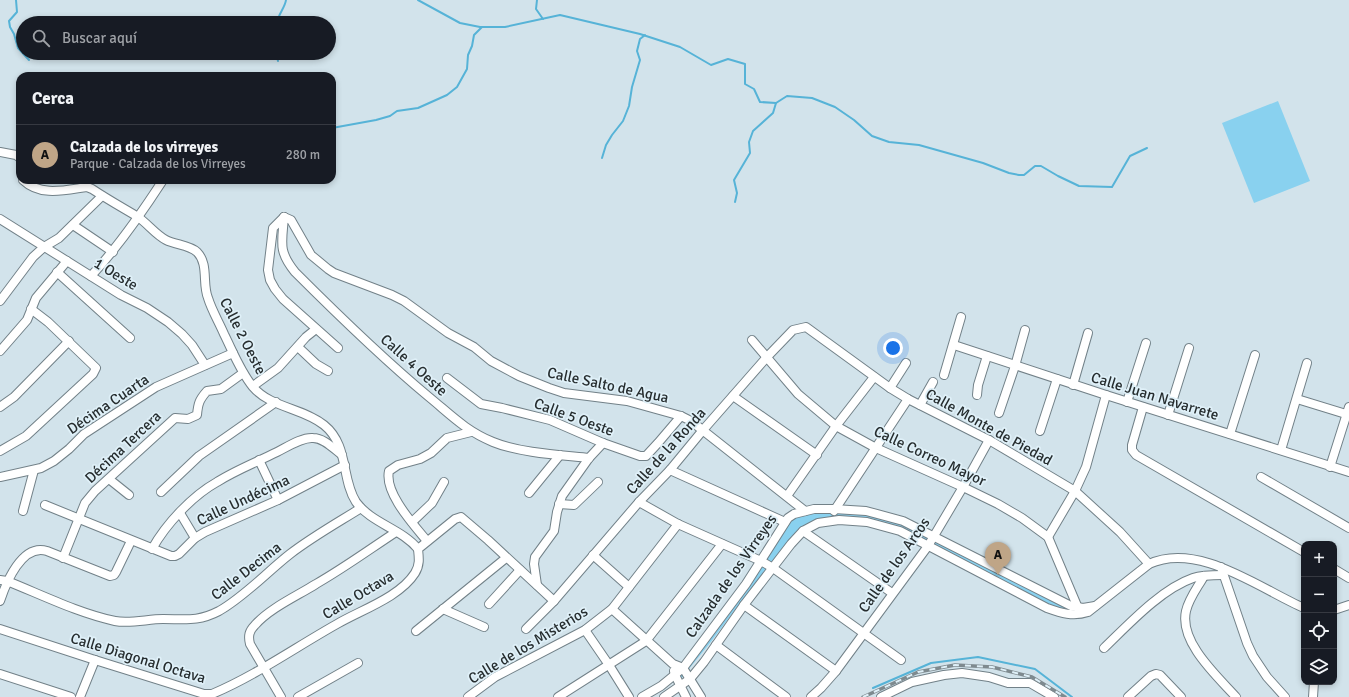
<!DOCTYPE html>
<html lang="es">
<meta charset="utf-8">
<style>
body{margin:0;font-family:Signika,sans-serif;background:#242831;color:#f1f3f6}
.controls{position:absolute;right:12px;bottom:12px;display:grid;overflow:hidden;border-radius:8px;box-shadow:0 2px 6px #0003}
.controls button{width:36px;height:36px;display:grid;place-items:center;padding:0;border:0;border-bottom:1px solid #363941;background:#171b24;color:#f1f3f6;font:20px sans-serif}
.you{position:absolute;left:893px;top:348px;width:14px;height:14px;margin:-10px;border:3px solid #fff;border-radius:50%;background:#1a73e8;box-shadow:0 0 0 6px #1a73e833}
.badge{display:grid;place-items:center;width:26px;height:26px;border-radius:50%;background:#bfa587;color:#111;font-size:13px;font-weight:700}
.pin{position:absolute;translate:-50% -33px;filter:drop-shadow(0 1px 2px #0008)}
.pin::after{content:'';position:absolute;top:21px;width:14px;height:12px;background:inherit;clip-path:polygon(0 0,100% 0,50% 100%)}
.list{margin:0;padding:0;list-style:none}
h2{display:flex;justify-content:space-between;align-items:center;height:52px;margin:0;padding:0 16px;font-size:17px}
h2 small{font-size:13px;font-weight:400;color:#9ea1a6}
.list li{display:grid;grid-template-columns:26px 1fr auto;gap:12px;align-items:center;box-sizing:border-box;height:60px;padding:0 16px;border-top:1px solid #363941}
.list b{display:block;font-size:15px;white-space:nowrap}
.list p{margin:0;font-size:13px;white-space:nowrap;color:#9ea1a6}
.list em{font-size:13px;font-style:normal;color:#9ea1a6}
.icon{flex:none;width:22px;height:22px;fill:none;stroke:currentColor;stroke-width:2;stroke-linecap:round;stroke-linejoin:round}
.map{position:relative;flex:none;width:1349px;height:697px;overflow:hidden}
.search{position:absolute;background:#171b24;box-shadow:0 2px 6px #0003;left:16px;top:16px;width:320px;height:44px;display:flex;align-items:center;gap:10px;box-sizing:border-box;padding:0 14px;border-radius:22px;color:#9ea1a6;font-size:15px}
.panel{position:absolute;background:#171b24;box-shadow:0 2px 6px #0003;left:16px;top:72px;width:320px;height:112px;border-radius:12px}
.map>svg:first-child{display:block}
.green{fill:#89d1ef}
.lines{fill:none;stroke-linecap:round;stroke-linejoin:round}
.stream{stroke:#56b3d7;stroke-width:2}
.minor-casing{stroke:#728188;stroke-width:10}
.minor{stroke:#fff;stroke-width:8}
.rail-casing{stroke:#7e8a8f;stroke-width:3.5}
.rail{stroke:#dff0f8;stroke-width:2;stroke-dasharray:6;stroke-linecap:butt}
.labels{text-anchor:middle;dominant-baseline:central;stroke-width:3.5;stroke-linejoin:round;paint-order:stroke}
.street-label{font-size:15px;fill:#262d2f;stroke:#dff0f8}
</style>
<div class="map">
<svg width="1349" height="697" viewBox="0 0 1349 697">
<rect width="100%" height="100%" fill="#d2e3eb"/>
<g class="green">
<path d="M1278,101L1310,181L1254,203L1222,123Z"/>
<path d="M855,508L929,534L925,544L899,530L836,519L798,530L740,603L710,643L680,680L676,673L758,563L786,515Z"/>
<path d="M932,536L1073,605V613H1062L927,545Z"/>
</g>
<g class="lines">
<g class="stream">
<path d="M16,0L17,12L9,21L10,27L14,34L18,48L29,60"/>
<path d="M418,0L460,23L480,27H505L560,15L640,34L680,47L711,65L728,59L745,64V84L754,89L760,102L776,103L787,96L812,98L835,107L854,120L872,136L889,142L919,145L983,163L1009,173L1019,175H1024L1035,166H1041L1058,176L1079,186L1112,187L1130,156L1147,148"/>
<path d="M537,0L536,9L543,19"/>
<path d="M277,23C278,14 285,8 286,0"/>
<path d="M276,53L278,61"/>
<path d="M332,128L376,120L390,116L397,111L418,108L447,95L457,87L467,69L468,55L472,46L474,35L482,27"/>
<path d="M602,158L606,145L612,135L623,121L629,106L632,87L640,60L637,51L640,39L645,35"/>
<path d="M735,202L737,193L734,180L750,153L749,142L753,131L773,113L776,103"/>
<path d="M873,688L931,663L978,657L1035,669L1072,697"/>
</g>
<g class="minor-casing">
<g id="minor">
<path d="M0,152L16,155L20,158"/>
<path d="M23,180C41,197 65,190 87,187L92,189C107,199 123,208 138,217C148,224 156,235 166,240C176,245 189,245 197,252C209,264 202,284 208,298C212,311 219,322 224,334C233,352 240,371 253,387C271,408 303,408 324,425C349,445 341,479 356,502C371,523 402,529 418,549"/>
<path d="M284,217L291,220L311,255L328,269L334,273L392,295L404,301L448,333L474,347L491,361L519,376L549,388L564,393L627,401L681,416L691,421L805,511"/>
<path d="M284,217C282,243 278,251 295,272C338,315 382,358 429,397C451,415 466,431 493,442C520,453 560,455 589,458"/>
<path d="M284,217L273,228L268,270L270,280L275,289L283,299L338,348"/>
<path d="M0,219L121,295L147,308L168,322L182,334L192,345L205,365"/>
<path d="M73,225L113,252"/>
<path d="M57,272L130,338"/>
<path d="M91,276C119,246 141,214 163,180"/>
<path d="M0,301L33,257L44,247L59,238L102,196"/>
<path d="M752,340L798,394L836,426L876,448L963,487L998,504L1022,518L1048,537L1078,608"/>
<path d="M954,345L1106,395L1349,472"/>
<path d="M298,347L316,364L328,371"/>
<path d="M0,351L27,320L36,298L67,261"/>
<path d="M944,375L961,317"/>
<path d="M447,378L481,404L502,408L550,420L603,443L640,456H646L658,443L681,416"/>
<path d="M1073,385L1088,333"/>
<path d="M253,386L278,368L306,337L316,329"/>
<path d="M890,388L906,363"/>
<path d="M977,395L978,385L987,356"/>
<path d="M733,396L817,455"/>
<path d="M1297,399L1349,415"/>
<path d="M1127,402L1146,343"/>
<path d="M920,405L933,382"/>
<path d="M0,407L14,397L69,341"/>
<path d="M1143,407L1132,445V450L1136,455L1304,552"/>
<path d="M999,413L1015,366L1025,330"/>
<path d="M1168,415L1189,348"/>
<path d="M1040,431L1057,379"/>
<path d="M1230,434L1255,355"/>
<path d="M1281,450L1307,363"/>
<path d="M0,451L26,436L93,374L96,368L48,322L31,309"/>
<path d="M259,460L278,500"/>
<path d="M1330,467L1349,407"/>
<path d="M670,470L785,522"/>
<path d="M0,477L41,468L54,461L69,449L84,434L156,387L233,353"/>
<path d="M1261,477L1349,528"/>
<path d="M109,479L129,495"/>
<path d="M161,492L199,456L276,402"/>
<path d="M529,493L560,455"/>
<path d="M787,496L836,426L874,377"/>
<path d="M639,502L678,524L761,561L773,568L901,660"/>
<path d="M559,504L574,505L598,482"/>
<path d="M45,505L171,556H175L179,554L195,538L205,532L278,500L345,465"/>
<path d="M23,511L34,470"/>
<path d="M834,511L908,399"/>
<path d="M180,513L195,538"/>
<path d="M412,522L432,503L444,482"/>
<path d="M803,531L892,593"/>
<path d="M1048,537L1075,491L1086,467L1106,395"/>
<path d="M427,541C414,525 384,493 389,471L398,465L420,459L431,453L447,438L471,432"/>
<path d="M152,549C166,524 192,496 217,482C236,470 257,462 277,452C287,447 302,437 313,438C324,438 334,449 342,455"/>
<path d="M593,555L629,587"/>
<path d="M63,558L85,503L95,491L175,418L188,419L197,415C198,404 199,400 207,391L221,389L243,373"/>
<path d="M1221,567L1247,643L1253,656L1267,677L1285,697"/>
<path d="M1334,569L1349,578"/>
<path d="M1204,576C1198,587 1189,598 1186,611C1179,642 1217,676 1236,697"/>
<path d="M0,580L7,581C42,595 78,613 115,621C130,624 148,619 163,619C185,619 198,622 219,611C244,597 267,572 290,554C312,537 337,523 361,508"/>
<path d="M537,585L534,564L535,557L554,531L557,512L562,496L589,458L603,443"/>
<path d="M0,601C6,583 22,543 47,551L110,576L114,575L116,572L131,541"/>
<path d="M489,604L520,570"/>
<path d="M744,605L836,671"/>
<path d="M443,609L484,627"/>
<path d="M612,609L673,664L683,668L701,697"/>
<path d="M1334,610L1349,605"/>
<path d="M0,629L95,660L204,694H212C255,676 296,647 337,624C361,610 400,597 415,573C420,565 419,558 418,549L455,519L461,517L488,540L554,601"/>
<path d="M526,629L554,601L639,502L670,470L703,430L767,357L793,330L806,327L890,388L908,399L989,440L1075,491L1120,532L1149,564"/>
<path d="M585,630L609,665L629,697"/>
<path d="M416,631L506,558"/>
<path d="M716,645L786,697"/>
<path d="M1104,648C1128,625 1161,589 1193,578C1202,575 1213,575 1223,575"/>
<path d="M674,671L675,675L686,697"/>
<path d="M0,674L71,697"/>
<path d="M80,697L95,660"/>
<path d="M281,697L250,644C248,636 249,631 255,625C270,608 297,596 316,584C344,568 370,549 396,532"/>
<path d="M298,697L358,663"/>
<path d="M468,697L495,677L585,630L612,609L678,524"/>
<path d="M558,697L646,641L722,544"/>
<path d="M642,697L661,686L683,668L746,584L788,518L794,514L814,509H834L866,511L903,521L1071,606L1083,608L1095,606"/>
<path d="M664,697L690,679L704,662L744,605L791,544L803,531L818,523L839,520L867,522L900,531L1047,608C1061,613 1073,617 1088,612L1149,564C1198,541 1260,589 1304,608"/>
<path d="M811,697L821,688L836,671L928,546L963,487L989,440"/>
<path d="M881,697L912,682L944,675L962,673L989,677L1008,683H1030L1054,697"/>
<path d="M1128,697L1151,676L1156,674L1160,675L1181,697"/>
<path d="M1313,697L1314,682"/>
</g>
</g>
<use href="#minor" class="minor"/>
<g class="rail-casing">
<path id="rail" d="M863,697L918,672L955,665L992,667L1032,677L1065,697"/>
</g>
<use href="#rail" class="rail"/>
</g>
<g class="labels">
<g class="street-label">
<text transform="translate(116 274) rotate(31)">1 Oeste</text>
<text transform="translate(243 336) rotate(63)">Calle 2 Oeste</text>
<text transform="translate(414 365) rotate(42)">Calle 4 Oeste</text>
<text transform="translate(608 385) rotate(12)">Calle Salto de Agua</text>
<text transform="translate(1155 396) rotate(17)">Calle Juan Navarrete</text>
<text transform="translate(108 404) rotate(-34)">Décima Cuarta</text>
<text transform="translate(574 417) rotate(20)">Calle 5 Oeste</text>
<text transform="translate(989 427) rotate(29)">Calle Monte de Piedad</text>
<text transform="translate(123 447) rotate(-43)">Décima Tercera</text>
<text transform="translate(666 451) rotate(-48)">Calle de la Ronda</text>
<text transform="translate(930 456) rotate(25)">Calle Correo Mayor</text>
<text transform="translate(243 500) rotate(-25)">Calle Undécima</text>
<text transform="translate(894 565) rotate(-55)">Calle de los Arcos</text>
<text transform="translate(246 571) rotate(-38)">Calle Decima</text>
<text transform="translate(731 576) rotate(-55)">Calzada de los Virreyes</text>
<text transform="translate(358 595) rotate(-31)">Calle Octava</text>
<text transform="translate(528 645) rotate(-31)">Calle de los Misterios</text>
<text transform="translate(138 658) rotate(17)">Calle Diagonal Octava</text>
</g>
</g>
</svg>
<div class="controls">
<button>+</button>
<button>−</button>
<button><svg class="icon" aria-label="locate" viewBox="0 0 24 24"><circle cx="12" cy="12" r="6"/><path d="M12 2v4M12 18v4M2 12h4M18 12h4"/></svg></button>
<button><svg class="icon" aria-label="layers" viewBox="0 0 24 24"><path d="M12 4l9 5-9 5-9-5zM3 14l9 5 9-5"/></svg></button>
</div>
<div class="you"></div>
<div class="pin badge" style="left:998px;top:575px">A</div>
<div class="search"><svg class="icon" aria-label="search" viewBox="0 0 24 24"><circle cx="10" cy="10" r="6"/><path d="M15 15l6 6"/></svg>Buscar aquí</div>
<section class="panel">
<h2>Cerca<small></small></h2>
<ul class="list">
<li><span class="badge">A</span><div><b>Calzada de los virreyes</b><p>Parque · Calzada de los Virreyes</p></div><em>280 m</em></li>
</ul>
</section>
</div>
